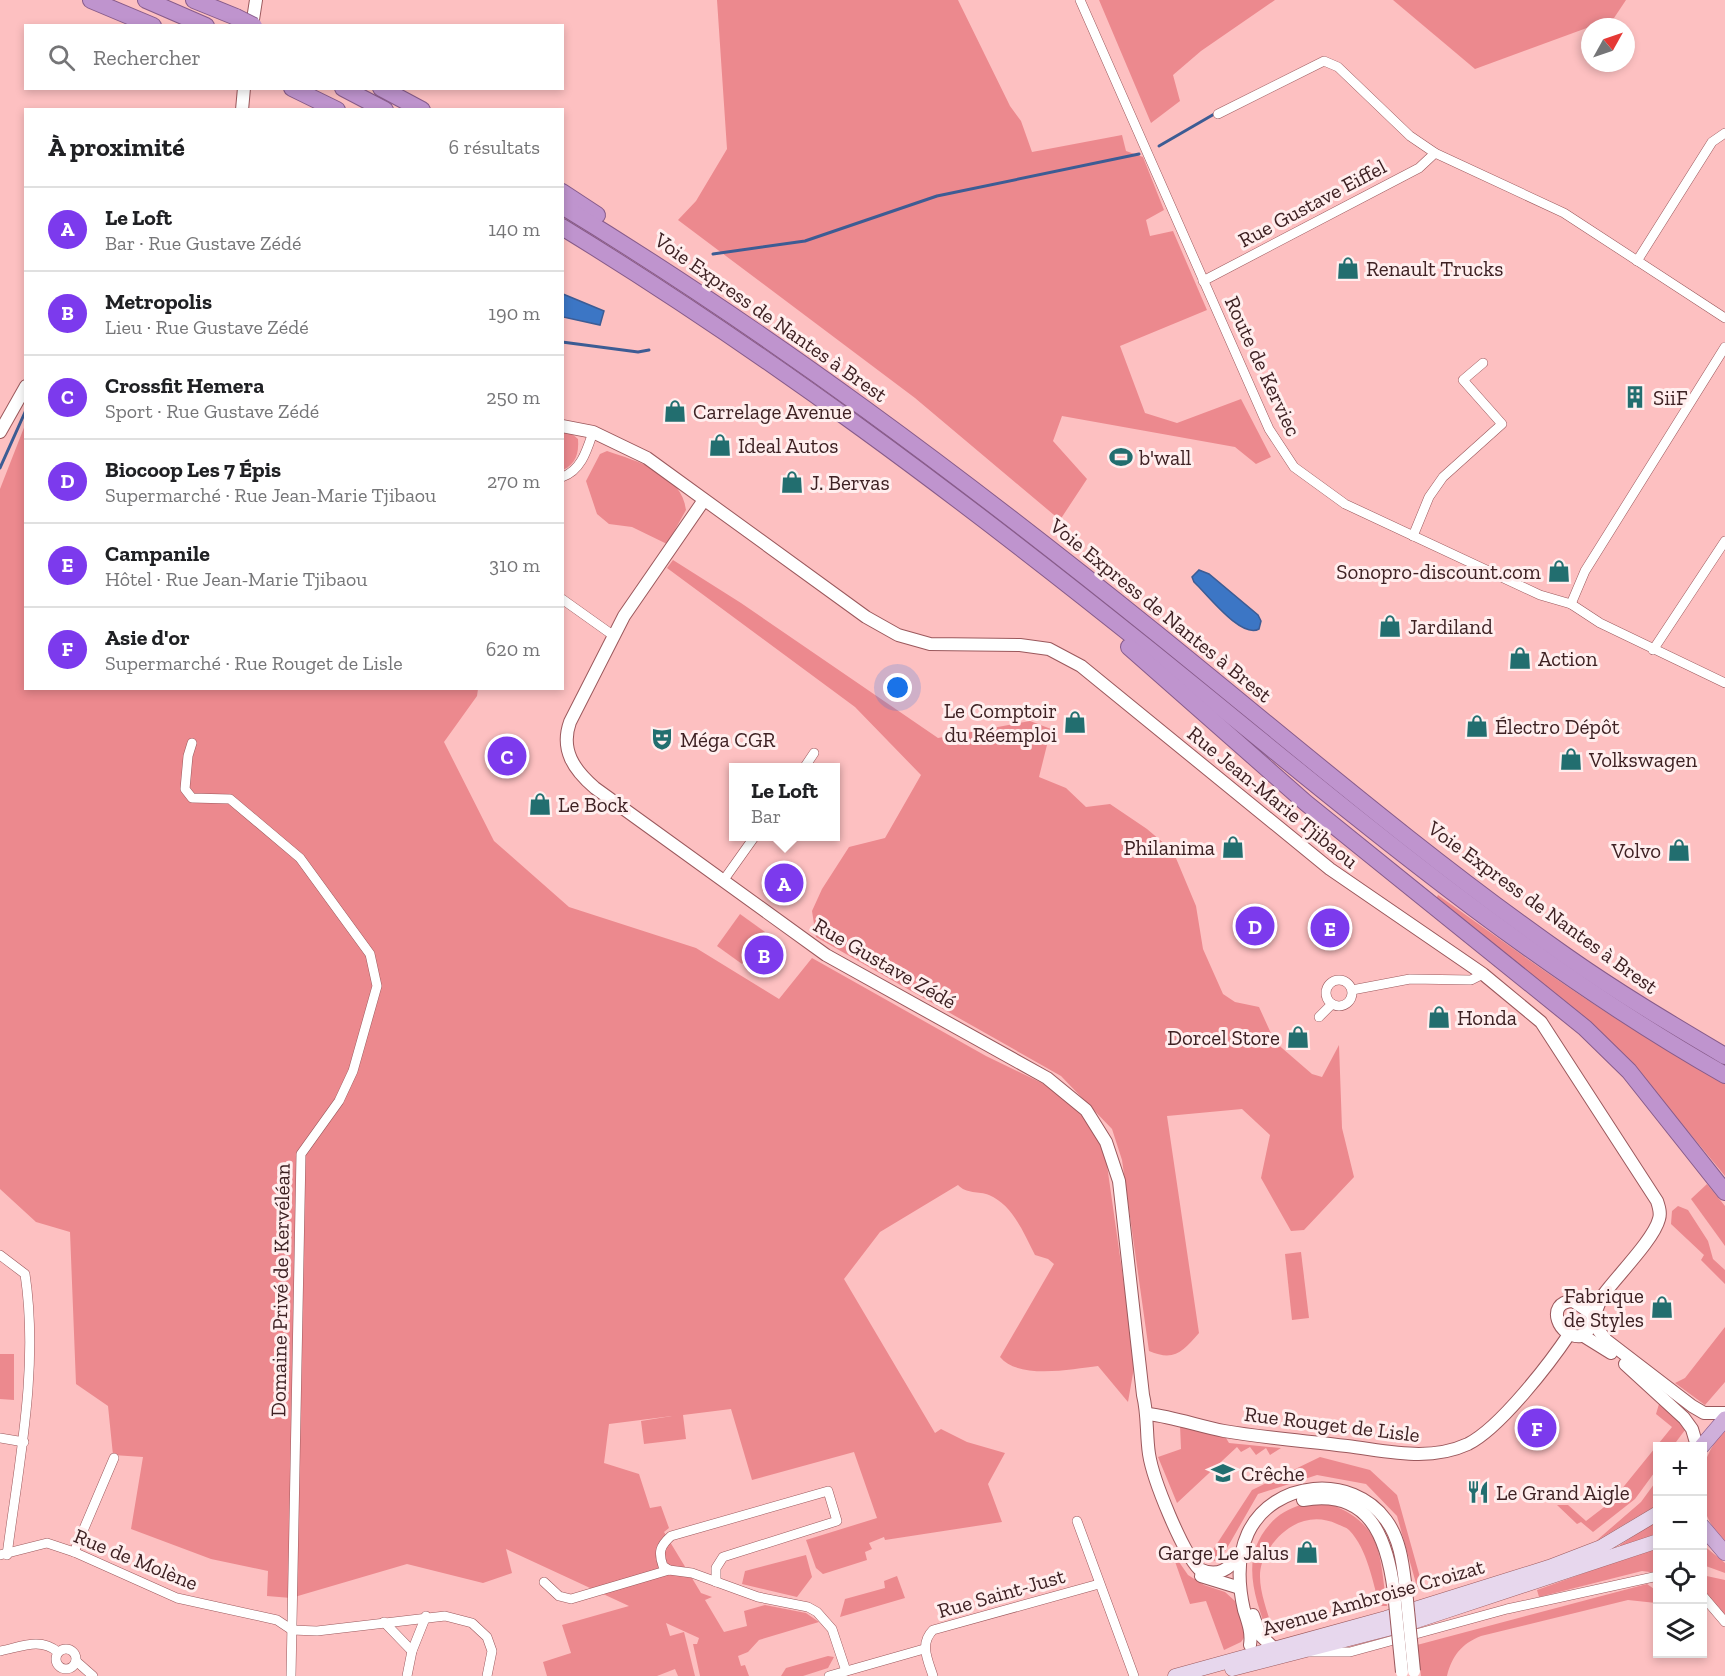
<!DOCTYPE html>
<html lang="fr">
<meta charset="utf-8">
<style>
body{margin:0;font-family:"Zilla Slab",serif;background:#f2f2f2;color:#202124}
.controls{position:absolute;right:18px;bottom:18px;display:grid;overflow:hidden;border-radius:0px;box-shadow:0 3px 9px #0003}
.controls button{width:54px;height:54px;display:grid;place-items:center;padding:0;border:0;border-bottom:2px solid #e0e0e0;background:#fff;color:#202124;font:30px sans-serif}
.compass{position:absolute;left:1581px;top:18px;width:54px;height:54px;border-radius:50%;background:#fff;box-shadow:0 3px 9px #0003;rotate:50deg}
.you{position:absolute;left:898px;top:688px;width:21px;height:21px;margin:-15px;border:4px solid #fff;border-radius:50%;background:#1a73e8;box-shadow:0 0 0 9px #1a73e833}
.badge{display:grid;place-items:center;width:39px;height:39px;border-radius:50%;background:#7c3aed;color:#fff;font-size:20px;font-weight:700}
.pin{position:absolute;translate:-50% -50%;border:3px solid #fff;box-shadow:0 2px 6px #0006}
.popup{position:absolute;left:729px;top:763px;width:111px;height:78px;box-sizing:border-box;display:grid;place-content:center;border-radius:0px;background:#fff;filter:drop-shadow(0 2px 4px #0005);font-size:20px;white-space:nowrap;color:#757577}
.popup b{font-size:22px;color:#202124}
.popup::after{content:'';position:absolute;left:50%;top:100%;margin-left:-12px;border:12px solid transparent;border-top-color:#fff}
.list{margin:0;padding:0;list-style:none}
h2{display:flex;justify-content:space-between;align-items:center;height:78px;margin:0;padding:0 24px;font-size:26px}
h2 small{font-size:20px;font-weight:400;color:#757577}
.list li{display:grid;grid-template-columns:39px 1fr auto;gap:18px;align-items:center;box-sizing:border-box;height:84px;padding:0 24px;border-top:2px solid #e0e0e0}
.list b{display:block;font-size:22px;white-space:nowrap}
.list p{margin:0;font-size:20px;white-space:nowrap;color:#757577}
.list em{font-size:20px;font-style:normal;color:#757577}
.icon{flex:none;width:33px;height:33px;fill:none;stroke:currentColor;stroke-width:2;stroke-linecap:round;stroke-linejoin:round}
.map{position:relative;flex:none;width:1725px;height:1676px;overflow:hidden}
.search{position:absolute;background:#fff;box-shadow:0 3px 9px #0003;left:24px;top:24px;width:540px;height:66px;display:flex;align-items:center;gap:15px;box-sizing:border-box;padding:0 21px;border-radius:0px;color:#757577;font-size:22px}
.panel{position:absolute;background:#fff;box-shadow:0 3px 9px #0003;left:24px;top:108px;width:540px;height:582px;border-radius:0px}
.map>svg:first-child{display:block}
.green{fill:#ec898e}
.water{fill:#3c76c5;stroke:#3d5c94;stroke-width:1.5}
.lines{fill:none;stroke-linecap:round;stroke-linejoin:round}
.stream{stroke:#3d5c94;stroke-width:3}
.minor-casing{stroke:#9b585c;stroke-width:10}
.tertiary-casing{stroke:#9b585c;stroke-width:14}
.secondary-casing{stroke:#9b585c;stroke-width:15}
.primary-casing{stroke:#875b8a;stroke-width:16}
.trunk-casing{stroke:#875b8a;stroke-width:18}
.minor{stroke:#fff;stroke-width:9}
.tertiary{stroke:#fff;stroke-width:12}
.secondary{stroke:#e7d7ed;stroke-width:14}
.primary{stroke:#cfafda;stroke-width:15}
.trunk{stroke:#bf94ce;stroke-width:16}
.tertiary-bridge-casing{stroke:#9b585c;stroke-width:14;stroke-linecap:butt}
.trunk-bridge-casing{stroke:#875b8a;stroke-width:18;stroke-linecap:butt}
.tertiary-bridge{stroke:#fff;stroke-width:12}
.trunk-bridge{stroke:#bf94ce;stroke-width:16}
.labels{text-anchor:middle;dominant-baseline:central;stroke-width:6;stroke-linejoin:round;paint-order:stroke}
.street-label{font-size:21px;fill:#3e2123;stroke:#fee}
.poi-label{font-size:21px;fill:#3e2123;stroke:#fee;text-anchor:start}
</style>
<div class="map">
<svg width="1725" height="1676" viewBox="0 0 1725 1676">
<rect width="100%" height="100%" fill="#fdc0c1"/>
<g class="green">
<path d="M717,0H958L1010,106L1021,121L1032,152L1122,135L1126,151L1143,157L1164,210L1146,220L1150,236L1173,231L1207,310L1120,346L1145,413L1177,423L1241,399L1271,457L1256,464L1235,447L1062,416L1053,441L1087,479L1060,520L915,398L678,220L696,201L727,149Z"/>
<path d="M1099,0H1275L1201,51L1173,75L1180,101L1151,123Z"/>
<path d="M1393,0H1626L1614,18L1475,69Z"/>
<path d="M25,425L26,688L478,689L477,696L444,742L494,841L569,907L696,948L779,999L812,958L986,1056L1042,1083L1081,1112L1105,1151L1135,1362L1128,1402L1098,1366C1072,1369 1019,1380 1000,1357L1054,1264L1048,1259L1035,1255C1024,1234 1013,1205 989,1195C979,1191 966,1194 958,1185L880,1232L844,1279L935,1433L941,1429L967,1442L1005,1453L988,1484L1002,1522L885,1540L884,1537L869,1543L872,1549L865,1552L867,1560L823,1574L816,1568L806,1540L877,1518L854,1452L752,1480L731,1409L683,1415L686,1439L644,1444L641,1421L672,1416L609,1424L604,1463L639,1474L650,1508L661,1506L669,1528L664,1532L701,1593L712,1597L705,1600L724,1632L747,1626L744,1611L765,1605L806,1613L819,1622L759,1640L748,1652L738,1656L741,1666L745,1665L749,1676H700L693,1644H697L699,1638L666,1623L670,1636L684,1632L695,1676H678L675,1669L657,1676H547L543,1662L571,1653L562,1625L629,1606L506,1549L512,1573L483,1583L407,1564L291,1598L267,1596L268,1571L211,1559L131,1529L143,1457L113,1455L108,1406L76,1384L70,1232L36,1222L0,1189V489Z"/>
<path d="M562,433L572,434L578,439C579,453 576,464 563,470Z"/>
<path d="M607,451C637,461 682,474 686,510L667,544L632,527L609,524L597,514L586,481L600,454Z"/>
<path d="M673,560L741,603L938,738L1030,721L1051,729L1039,777L1066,788L1086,807L1110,804L1147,829L1173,851L1196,906L1203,949L1223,994L1235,1002L1259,1007L1275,1042L1312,1074L1322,1077L1339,1045L1342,1128L1354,1177L1304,1230L1291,1231L1261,1178L1270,1135L1242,1109L1167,1116L1199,1333C1183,1351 1175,1362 1149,1351L1122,1160L1112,1129L1061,1076L816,937L812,911L822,889L849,847L885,838L921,775L855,707L667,568Z"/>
<path d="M1438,895C1531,962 1624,1029 1725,1083V1176L1625,1055L1538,981L1435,901Z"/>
<path d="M740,914L765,932L742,964L717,946Z"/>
<path d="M1707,1184L1725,1206V1246L1691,1199Z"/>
<path d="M1678,1206L1688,1210L1708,1241L1713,1259L1725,1270V1284L1701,1260L1704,1255L1671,1224L1672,1211Z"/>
<path d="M1301,1252L1309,1318L1292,1320L1285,1254Z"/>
<path d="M1725,1327V1382L1705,1405L1675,1383L1685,1378Z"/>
<path d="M0,1354H14V1400L0,1399Z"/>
<path d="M1659,1404L1672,1413L1685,1430L1673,1446H1658L1657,1469L1635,1499L1593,1532L1581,1522L1577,1524L1557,1505H1568L1586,1521L1612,1501L1672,1427L1656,1414Z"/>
<path d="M1180,1425L1226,1438L1229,1443L1281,1448L1270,1455L1266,1448L1256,1455L1250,1447L1241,1452L1237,1447L1177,1503L1158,1457L1181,1449Z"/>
<path d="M1725,1429V1543C1692,1508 1694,1464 1725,1429Z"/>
<path d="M1320,1457L1370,1470L1397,1495L1423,1588L1417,1587L1397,1516L1366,1484L1317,1475L1258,1494L1219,1562L1207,1559L1252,1490Z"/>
<path d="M1657,1480V1505L1596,1541L1641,1502Z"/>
<path d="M1330,1504C1384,1525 1379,1555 1387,1606H1380C1372,1581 1368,1550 1349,1530C1346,1527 1341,1526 1337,1524C1305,1509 1274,1532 1262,1563C1255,1583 1268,1612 1273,1631L1268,1634C1254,1596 1240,1557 1270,1524C1277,1515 1290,1508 1301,1505C1310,1503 1321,1504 1330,1504Z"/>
<path d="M1657,1521V1536L1620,1547V1545Z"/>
<path d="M1703,1545L1725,1563V1573L1703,1565Z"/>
<path d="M1657,1547V1573L1642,1571L1539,1597L1537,1590Z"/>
<path d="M1178,1551L1177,1559L1188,1575L1204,1585L1225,1592L1235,1601L1246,1635L1241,1642L1224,1650L1206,1601L1190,1604L1172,1553Z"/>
<path d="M806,1555L812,1577L797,1597L742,1584L745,1571Z"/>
<path d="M1702,1575L1725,1580V1616L1703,1590Z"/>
<path d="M897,1576L905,1598L840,1617L845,1599L885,1588L884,1581Z"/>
<path d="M1647,1584L1657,1591L1656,1603L1628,1600L1481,1636C1461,1644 1452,1656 1447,1676H1421L1417,1645Z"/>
<path d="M828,1656L834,1657L828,1668L803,1676H781L786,1668Z"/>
</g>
<g class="water">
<path d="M563,294L604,311L600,325L563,317Z"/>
<path d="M1199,570L1209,574L1258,615L1261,621L1259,629C1241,639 1207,594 1194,582L1192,577Z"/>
</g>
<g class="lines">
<g class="stream">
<path d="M1159,146L1216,113"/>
<path d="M713,254L805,241L937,196L1139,154"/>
<path d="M562,342L638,352L649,350"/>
<path d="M0,468L26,410"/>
</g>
<g class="minor-casing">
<g id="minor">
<path d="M1080,0L1269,429L1294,467L1345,504L1540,595L1571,604L1600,623L1725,683"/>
<path d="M1218,114L1324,61L1338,67L1410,136L1435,153L1564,213L1725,318"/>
<path d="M1637,261L1712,142L1725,133"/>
<path d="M1203,281L1419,168L1435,153"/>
<path d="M562,477C581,471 587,450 593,432"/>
<path d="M1413,536L1429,497L1443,477L1502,424L1463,380L1483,363"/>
<path d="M562,599L614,636"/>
<path d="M1571,604L1585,571L1725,347"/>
<path d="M1653,650L1725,541"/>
<path d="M192,743L188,756L185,789L192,798L230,799L300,858L370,954L377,986L353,1071L339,1101L301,1154L291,1676"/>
<path d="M804,768L814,753"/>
<path d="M723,881L755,836"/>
<circle cx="1339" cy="993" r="13"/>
<path d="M1352,990L1410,979L1471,980L1483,974"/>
<path d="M1319,1017L1332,1004"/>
<path d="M0,1255L25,1274C39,1367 19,1462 7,1555"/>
<path d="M0,1438L24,1442"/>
<path d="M1077,1521L1134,1676"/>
<path d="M74,1552L114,1458"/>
<path d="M0,1555L47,1543L74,1552L177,1598L277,1620L292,1630L317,1631L445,1616L472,1623L487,1637L492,1651L487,1676"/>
<path d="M669,1570L663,1566C658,1552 660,1546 671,1536L828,1491L837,1521L723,1557L716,1568V1582"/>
<path d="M544,1582L559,1596L571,1599L669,1570L692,1573L758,1597L808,1607L817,1612L832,1629L846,1671"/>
<path d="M1702,1595L1725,1622"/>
<path d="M384,1622L412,1651"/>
<circle cx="66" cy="1659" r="10"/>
<path d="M0,1651C21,1647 40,1637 58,1652"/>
<path d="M1310,1652H1350L1507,1609L1658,1576"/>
<path d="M76,1661L93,1676"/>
<path d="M407,1676L412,1651L426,1616"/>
<path d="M829,1676L924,1649"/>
<path d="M933,1676C928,1660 919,1644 933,1630L1099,1584"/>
</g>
</g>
<g class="tertiary-casing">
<g id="tertiary">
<path d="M252,26L256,0"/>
<path d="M242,110L244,88"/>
<path d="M562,426L593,432L647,458L866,617L898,635L930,644L1020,645L1049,649L1081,666L1330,869L1483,974L1541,1022L1657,1201C1659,1207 1661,1213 1659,1219C1654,1239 1618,1275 1604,1294C1595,1306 1593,1333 1581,1336C1559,1339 1544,1302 1573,1301L1591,1313L1593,1319"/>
<path d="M0,432L26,386"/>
<path d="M704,500L624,616L570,722C560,750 574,770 595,788L826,955L1047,1078L1086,1110L1106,1142L1119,1181L1143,1395C1148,1415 1146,1434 1149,1454C1153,1480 1182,1551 1199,1569C1218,1578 1230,1569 1241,1553"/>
<path d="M1593,1323L1606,1340L1692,1406L1704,1413H1725"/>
<path d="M1582,1335L1611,1353"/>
<path d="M1625,1364L1684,1418L1692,1429L1697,1446"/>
<path d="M1148,1414C1174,1417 1198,1426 1224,1431C1265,1438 1306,1441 1347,1446C1388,1451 1429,1462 1468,1444C1500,1428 1550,1363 1570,1333"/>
<path d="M1303,1500C1369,1488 1387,1537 1394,1592"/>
<path d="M1201,1576L1240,1588"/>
<path d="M1253,1615L1260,1635L1280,1654"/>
<path d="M1250,1645C1252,1633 1248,1622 1244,1610C1238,1584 1237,1557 1248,1533C1273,1480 1352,1473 1386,1520C1401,1540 1403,1567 1406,1590"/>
</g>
</g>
<g class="secondary-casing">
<g id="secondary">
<path d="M1232,1669L1407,1624L1658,1541"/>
<path d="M1175,1676L1386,1618L1549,1567L1601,1547L1658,1513"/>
</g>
</g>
<g class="primary-casing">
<g id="primary">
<path d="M1702,1446L1725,1419"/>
<path d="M1702,1526L1725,1553"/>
</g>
</g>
<g class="trunk-casing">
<g id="trunk">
<path d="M91,0L153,26"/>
<path d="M146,0L206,26"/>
<path d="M194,0L236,17"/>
<path d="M292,88L337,110"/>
<path d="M343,88L385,110"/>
<path d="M381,88L422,110"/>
<path d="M562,192L597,215"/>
<path d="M562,206C771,333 966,480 1156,633C1291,742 1423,856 1566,956C1617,992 1671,1024 1725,1056"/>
<path d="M562,227C768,353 962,499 1150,650C1335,799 1517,957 1725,1075"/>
<path d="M1129,647L1306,803L1585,1028L1629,1071L1725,1192"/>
</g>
</g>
<use href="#minor" class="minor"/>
<use href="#tertiary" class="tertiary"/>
<use href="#secondary" class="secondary"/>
<use href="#primary" class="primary"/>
<use href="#trunk" class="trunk"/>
<g class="tertiary-bridge-casing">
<g id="tertiary-bridge">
<path d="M1406,1590L1414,1671"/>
<path d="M1394,1592L1402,1672"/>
</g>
</g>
<g class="trunk-bridge-casing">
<path id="trunk-bridge" d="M236,17L254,26"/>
</g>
<use href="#tertiary-bridge" class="tertiary-bridge"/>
<use href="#trunk-bridge" class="trunk-bridge"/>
</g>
<defs>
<g id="shop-bare" transform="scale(1.8)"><path d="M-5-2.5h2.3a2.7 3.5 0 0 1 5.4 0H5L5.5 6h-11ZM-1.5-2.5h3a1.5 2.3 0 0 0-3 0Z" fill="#226e6f" stroke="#fee" stroke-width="2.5" paint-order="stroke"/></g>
<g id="building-bare" transform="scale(1.8)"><path d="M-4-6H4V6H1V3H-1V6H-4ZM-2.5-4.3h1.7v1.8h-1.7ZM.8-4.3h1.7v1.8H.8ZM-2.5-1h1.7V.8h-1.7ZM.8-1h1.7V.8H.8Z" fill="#226e6f" stroke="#fee" stroke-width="2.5" paint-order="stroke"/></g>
<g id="stadium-bare" transform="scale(1.8)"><path d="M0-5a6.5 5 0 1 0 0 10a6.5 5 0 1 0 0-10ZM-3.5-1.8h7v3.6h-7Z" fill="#226e6f" stroke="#fee" stroke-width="2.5" paint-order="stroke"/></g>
<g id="theatre-bare" transform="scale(1.8)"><path d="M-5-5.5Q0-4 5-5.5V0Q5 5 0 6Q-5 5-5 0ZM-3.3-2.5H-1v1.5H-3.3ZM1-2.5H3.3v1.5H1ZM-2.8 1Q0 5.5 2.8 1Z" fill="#226e6f" stroke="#fee" stroke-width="2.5" paint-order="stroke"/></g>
<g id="school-bare" transform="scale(1.8)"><path d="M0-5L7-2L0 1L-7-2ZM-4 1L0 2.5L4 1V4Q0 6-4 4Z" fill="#226e6f" stroke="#fee" stroke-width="2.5" paint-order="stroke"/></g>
<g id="restaurant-bare" transform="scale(1.8)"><path d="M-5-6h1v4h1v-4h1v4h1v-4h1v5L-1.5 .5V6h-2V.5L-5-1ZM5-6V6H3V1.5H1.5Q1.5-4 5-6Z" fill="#226e6f" stroke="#fee" stroke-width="2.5" paint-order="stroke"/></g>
</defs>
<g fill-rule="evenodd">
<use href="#shop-bare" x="1348" y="268"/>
<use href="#building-bare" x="1635" y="397"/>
<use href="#shop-bare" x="675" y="411"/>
<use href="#shop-bare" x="720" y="445"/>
<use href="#stadium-bare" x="1121" y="457"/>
<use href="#shop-bare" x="792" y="482"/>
<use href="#shop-bare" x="1559" y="571"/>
<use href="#shop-bare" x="1390" y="626"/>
<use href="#shop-bare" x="1520" y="658"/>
<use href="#shop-bare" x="1075" y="722"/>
<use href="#shop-bare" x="1477" y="726"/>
<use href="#theatre-bare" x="662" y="739"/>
<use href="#shop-bare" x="1571" y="759"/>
<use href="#shop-bare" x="540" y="804"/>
<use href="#shop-bare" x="1233" y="847"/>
<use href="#shop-bare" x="1679" y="850"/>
<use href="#shop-bare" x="1439" y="1017"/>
<use href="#shop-bare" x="1298" y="1037"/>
<use href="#shop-bare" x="1662" y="1307"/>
<use href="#school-bare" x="1223" y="1473"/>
<use href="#restaurant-bare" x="1478" y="1492"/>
<use href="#shop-bare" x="1307" y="1552"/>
</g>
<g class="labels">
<g class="street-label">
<text transform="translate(1312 203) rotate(-28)">Rue Gustave Eiffel</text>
<text transform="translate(771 317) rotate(35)">Voie Express de Nantes à Brest</text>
<text transform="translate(1263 366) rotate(65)">Route de Kerviec</text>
<text transform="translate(1161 610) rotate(39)">Voie Express de Nantes à Brest</text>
<text transform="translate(1273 797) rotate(39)">Rue Jean-Marie Tjibaou</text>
<text transform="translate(1543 907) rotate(36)">Voie Express de Nantes à Brest</text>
<text transform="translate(885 963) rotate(30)">Rue Gustave Zédé</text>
<text transform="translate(280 1290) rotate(-89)">Domaine Privé de Kervéléan</text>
<text transform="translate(1332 1424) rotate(7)">Rue Rouget de Lisle</text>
<text transform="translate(136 1559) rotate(22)">Rue de Molène</text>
<text transform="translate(1001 1593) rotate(-16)">Rue Saint-Just</text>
<text transform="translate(1373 1597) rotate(-16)">Avenue Ambroise Croizat</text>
</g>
<g class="poi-label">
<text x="1366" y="268">Renault Trucks</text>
<text x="1653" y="397">SiiF</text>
<text x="693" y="411">Carrelage Avenue</text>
<text x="738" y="445">Ideal Autos</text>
<text x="1139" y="457">b'wall</text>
<text x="810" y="482">J. Bervas</text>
<text x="1541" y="571" text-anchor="end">Sonopro-discount.com</text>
<text x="1408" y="626">Jardiland</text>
<text x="1538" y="658">Action</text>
<text x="1057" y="710" text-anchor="end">Le Comptoir<tspan x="1057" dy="24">du Réemploi</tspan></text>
<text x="1495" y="726">Électro Dépôt</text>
<text x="680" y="739">Méga CGR</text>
<text x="1589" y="759">Volkswagen</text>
<text x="558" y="804">Le Bock</text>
<text x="1215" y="847" text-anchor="end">Philanima</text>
<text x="1661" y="850" text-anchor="end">Volvo</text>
<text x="1457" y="1017">Honda</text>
<text x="1280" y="1037" text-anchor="end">Dorcel Store</text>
<text x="1644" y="1295" text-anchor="end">Fabrique<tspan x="1644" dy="24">de Styles</tspan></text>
<text x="1241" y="1473">Crêche</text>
<text x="1496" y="1492">Le Grand Aigle</text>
<text x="1289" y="1552" text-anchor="end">Garge Le Jalus</text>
</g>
</g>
</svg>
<div class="controls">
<button>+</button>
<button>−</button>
<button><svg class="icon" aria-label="locate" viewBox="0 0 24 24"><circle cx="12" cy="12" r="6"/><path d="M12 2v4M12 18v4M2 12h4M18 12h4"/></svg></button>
<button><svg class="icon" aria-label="layers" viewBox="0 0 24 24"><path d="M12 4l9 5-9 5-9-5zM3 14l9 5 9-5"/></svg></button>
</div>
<svg class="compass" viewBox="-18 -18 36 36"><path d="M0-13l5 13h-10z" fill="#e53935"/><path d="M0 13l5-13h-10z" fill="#757577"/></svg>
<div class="you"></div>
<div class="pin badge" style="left:784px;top:883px">A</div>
<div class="popup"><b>Le Loft</b>Bar</div>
<div class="pin badge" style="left:764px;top:955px">B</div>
<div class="pin badge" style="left:507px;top:756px">C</div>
<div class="pin badge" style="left:1255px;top:926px">D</div>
<div class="pin badge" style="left:1330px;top:928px">E</div>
<div class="pin badge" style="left:1537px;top:1428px">F</div>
<div class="search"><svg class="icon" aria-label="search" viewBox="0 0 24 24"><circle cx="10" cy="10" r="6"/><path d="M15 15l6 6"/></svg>Rechercher</div>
<section class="panel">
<h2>À proximité<small>6 résultats</small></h2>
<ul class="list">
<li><span class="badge">A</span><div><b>Le Loft</b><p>Bar · Rue Gustave Zédé</p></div><em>140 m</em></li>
<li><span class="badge">B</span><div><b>Metropolis</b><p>Lieu · Rue Gustave Zédé</p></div><em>190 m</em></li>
<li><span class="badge">C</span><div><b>Crossfit Hemera</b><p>Sport · Rue Gustave Zédé</p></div><em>250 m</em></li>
<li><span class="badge">D</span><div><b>Biocoop Les 7 Épis</b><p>Supermarché · Rue Jean-Marie Tjibaou</p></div><em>270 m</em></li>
<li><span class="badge">E</span><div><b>Campanile</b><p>Hôtel · Rue Jean-Marie Tjibaou</p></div><em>310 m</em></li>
<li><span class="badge">F</span><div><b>Asie d'or</b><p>Supermarché · Rue Rouget de Lisle</p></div><em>620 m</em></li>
</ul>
</section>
</div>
